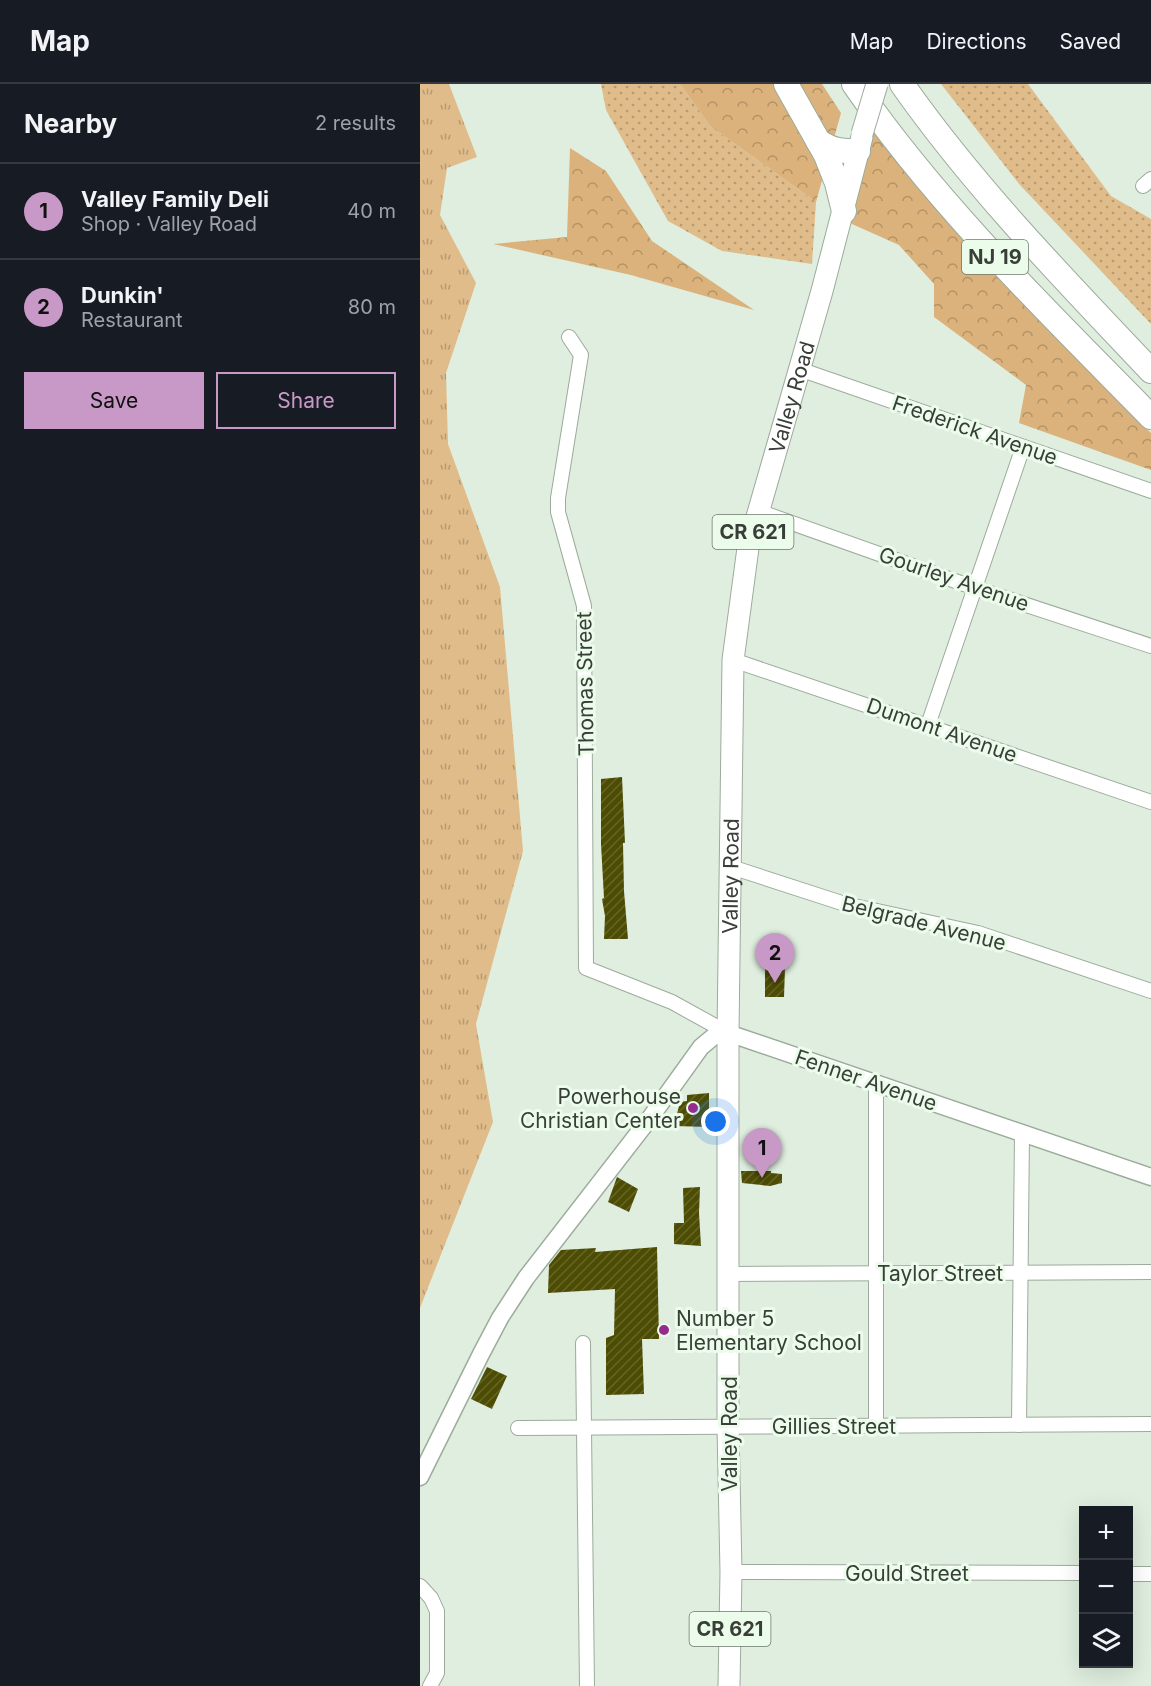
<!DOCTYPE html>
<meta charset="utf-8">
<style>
body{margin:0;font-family:Inter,sans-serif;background:#20242c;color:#f1f3f6}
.controls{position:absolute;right:18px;bottom:18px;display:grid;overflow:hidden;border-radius:0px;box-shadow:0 6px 24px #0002}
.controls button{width:54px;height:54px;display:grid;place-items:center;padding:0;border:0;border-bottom:2px solid #363941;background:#171b24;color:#f1f3f6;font:30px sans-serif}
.you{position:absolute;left:296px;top:1038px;width:21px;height:21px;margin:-15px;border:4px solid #fff;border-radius:50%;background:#1a73e8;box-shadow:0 0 0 9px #1a73e833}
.badge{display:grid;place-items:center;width:39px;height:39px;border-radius:50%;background:#c899c6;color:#111;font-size:20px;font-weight:700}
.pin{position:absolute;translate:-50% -50px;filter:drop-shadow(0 2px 3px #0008)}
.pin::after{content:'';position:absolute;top:32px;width:21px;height:18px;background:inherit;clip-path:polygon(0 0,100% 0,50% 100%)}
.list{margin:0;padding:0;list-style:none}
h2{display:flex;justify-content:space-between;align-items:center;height:78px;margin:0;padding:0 24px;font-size:26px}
h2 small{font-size:20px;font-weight:400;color:#9ea1a6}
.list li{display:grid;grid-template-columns:39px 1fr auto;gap:18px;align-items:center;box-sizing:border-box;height:96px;padding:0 24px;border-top:2px solid #363941}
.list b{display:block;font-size:22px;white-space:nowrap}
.list p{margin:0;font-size:20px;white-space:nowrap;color:#9ea1a6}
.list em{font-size:20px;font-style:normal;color:#9ea1a6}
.actions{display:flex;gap:12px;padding:18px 24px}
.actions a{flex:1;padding:14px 0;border:2px solid #c899c6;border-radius:0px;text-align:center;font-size:21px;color:#c899c6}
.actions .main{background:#c899c6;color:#111}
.icon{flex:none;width:33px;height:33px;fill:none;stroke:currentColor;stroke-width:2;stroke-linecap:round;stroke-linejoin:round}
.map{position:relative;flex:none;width:731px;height:1602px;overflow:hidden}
header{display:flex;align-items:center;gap:36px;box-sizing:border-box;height:84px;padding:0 30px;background:#171b24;border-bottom:2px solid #363941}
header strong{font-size:28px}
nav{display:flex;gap:33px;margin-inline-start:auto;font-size:21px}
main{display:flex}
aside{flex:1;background:#171b24}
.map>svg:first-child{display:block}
.grass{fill:url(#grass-dots)}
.forest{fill:url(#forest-crowns)}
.park{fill:url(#park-tufts)}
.building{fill:url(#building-hatch)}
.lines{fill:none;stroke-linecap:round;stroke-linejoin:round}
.minor-casing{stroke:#9cab9b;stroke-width:16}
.tertiary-casing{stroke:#9cab9b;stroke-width:19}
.primary-casing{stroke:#9cab9b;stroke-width:23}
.motorway-casing{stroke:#9cab9b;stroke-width:26}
.minor{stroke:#fff;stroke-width:14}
.tertiary{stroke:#fff;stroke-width:16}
.primary{stroke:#fff;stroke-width:21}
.motorway{stroke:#fff;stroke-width:24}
.primary-bridge-casing{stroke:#9cab9b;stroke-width:23;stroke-linecap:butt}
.primary-bridge{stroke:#fff;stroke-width:21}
.poi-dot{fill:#972b8c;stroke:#ecfceb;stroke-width:2}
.labels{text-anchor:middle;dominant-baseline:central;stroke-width:6;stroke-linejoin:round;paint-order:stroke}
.shield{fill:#ecfceb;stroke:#6f786e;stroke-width:1.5}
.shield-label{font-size:20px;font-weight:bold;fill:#393f38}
.street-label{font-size:21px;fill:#393f38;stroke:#ecfceb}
.poi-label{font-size:21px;fill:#393f38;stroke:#ecfceb;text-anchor:end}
</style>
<header>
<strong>Map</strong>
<nav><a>Map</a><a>Directions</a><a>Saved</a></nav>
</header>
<main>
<aside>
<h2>Nearby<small>2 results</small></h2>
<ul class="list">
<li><span class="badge">1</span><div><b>Valley Family Deli</b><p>Shop · Valley Road</p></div><em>40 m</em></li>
<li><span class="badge">2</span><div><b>Dunkin'</b><p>Restaurant</p></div><em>80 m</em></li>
</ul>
<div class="actions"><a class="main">Save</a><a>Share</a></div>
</aside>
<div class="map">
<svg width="731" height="1602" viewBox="0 0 731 1602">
<defs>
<pattern id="grass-dots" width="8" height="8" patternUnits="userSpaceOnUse" patternTransform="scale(1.5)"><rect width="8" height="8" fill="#e0bc8b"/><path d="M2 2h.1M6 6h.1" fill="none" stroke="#b79a73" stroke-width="1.8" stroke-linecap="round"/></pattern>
<pattern id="forest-crowns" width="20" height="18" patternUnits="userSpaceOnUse" patternTransform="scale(1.5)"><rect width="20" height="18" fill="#dbb27b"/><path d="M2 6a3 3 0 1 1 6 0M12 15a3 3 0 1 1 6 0" fill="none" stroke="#b39266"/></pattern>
<pattern id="park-tufts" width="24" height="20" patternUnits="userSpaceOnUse" patternTransform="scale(1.5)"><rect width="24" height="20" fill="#e0bc8b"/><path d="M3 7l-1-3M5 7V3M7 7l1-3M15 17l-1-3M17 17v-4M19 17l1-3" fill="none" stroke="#b79a73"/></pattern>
<pattern id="building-hatch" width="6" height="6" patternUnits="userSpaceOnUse" patternTransform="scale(1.5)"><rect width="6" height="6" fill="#4d4c03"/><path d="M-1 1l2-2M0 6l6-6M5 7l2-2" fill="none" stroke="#656429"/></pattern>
</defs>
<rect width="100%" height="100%" fill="#dfeede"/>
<g class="grass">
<path d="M181,0H260L290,42L396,118L392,180L302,167L248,137L186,26Z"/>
<path d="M521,0H608L691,112L731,135V240L600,101Z"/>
</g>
<g class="forest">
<path d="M260,0H402L421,29L396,118L290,42Z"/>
<path d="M444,46H456L602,215L731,349V386L599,339L606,301L514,233V200L479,161L423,136Z"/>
<path d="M150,64L186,87L232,157L334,226L211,191L73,160L147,153Z"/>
</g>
<path class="park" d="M0,0H29L57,73L27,84L20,131L56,199L26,289L28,360L80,503L103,767L56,940L73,1038L0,1224Z"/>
<g class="building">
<path d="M202,693L205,759H203L204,807L208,855H184L185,832L182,815L184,814L181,760V695Z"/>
<path d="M345,884H365L364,913H345Z"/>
<path d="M289,1009V1029H292L290,1043L254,1042L260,1018L267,1017V1011Z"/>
<path d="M321,1087H351V1089L362,1090V1099L350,1102L322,1099Z"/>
<path d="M197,1093L218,1105L209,1128L188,1118Z"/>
<path d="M280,1103L279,1129L281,1162L254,1160V1139H264L263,1104Z"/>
<path d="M237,1163L239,1255H222L224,1310L186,1311V1254L194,1251L195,1205L128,1209L129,1181L141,1166L176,1164L175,1168Z"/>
<path d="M67,1283L87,1292L72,1325L51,1315Z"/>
</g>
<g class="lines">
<g class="minor-casing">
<g id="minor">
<path d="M723,102L731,95"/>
<path d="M149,253L161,271L138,414V428L164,522L166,884L252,918L308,949"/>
<path d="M379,285L731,407"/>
<path d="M338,427L555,504L731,562"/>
<path d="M313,576L731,718"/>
<path d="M508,641L603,363"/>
<path d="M311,783L425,820L558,849L731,907"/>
<path d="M456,1000V1342"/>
<path d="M309,1190L731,1188"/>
<path d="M163,1259L167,1602"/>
<path d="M599,1341L602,1049"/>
<path d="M98,1344L731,1340"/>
<path d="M311,1488L664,1489"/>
<path d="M708,1490H731"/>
<path d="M0,1502L11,1514L17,1527V1589L10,1602"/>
</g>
</g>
<g class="tertiary-casing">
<path id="tertiary" d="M0,1393L61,1270L80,1234L106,1194L230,1034L281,963L293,953L308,949L731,1093"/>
</g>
<g class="primary-casing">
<g id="primary">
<path id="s1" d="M309,1602L311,1488L308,1343V949L313,576L328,464L402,207L442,53"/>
</g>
</g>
<g class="motorway-casing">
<g id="motorway">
<path d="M366,0L406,71L417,99L424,127"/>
<path d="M434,0C519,123 627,227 731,333"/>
<path d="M482,0C555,104 644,195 731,287"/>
<path d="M398,57C412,66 421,68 438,67"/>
</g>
</g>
<use href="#minor" class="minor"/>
<use href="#tertiary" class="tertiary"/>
<use href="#primary" class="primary"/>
<use href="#motorway" class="motorway"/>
<g class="primary-bridge-casing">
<path id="primary-bridge" d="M442,50L457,0"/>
</g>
<use href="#primary-bridge" class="primary-bridge"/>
</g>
<g class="poi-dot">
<circle cx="273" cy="1024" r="6"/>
<circle cx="244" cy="1246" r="6"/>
</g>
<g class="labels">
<g class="shield">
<rect x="542" y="156" width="66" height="34" rx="4.5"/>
<rect x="292.5" y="431" width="81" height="34" rx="4.5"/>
<rect x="269.5" y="1528" width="81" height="34" rx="4.5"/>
</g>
<g class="shield-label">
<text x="575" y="173">NJ 19</text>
<text x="333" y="448">CR 621</text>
<text x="310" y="1545">CR 621</text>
</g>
<g class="street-label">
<text stroke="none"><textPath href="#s1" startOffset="1296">Valley Road</textPath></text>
<text transform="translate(555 346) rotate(19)">Frederick Avenue</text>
<text transform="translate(534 495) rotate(19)">Gourley Avenue</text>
<text transform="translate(165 600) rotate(-91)">Thomas Street</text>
<text transform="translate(522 646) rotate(19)">Dumont Avenue</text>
<text stroke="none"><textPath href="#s1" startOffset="810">Valley Road</textPath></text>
<text transform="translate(504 839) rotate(14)">Belgrade Avenue</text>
<text transform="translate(446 996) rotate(19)">Fenner Avenue</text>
<text x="520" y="1189">Taylor Street</text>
<text x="414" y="1342">Gillies Street</text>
<text transform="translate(309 1350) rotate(-90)">Valley Road</text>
<text x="487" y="1489">Gould Street</text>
</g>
<g class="poi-label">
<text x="261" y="1012">Powerhouse<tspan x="261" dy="24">Christian Center</tspan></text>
<text x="256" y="1234" text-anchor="start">Number 5<tspan x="256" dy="24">Elementary School</tspan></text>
</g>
</g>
</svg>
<div class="controls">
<button>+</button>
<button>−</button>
<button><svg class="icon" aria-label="layers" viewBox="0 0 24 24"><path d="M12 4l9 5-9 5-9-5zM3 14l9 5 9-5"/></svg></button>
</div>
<div class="you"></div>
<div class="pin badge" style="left:342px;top:1094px">1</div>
<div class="pin badge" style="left:355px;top:899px">2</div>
</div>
</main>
